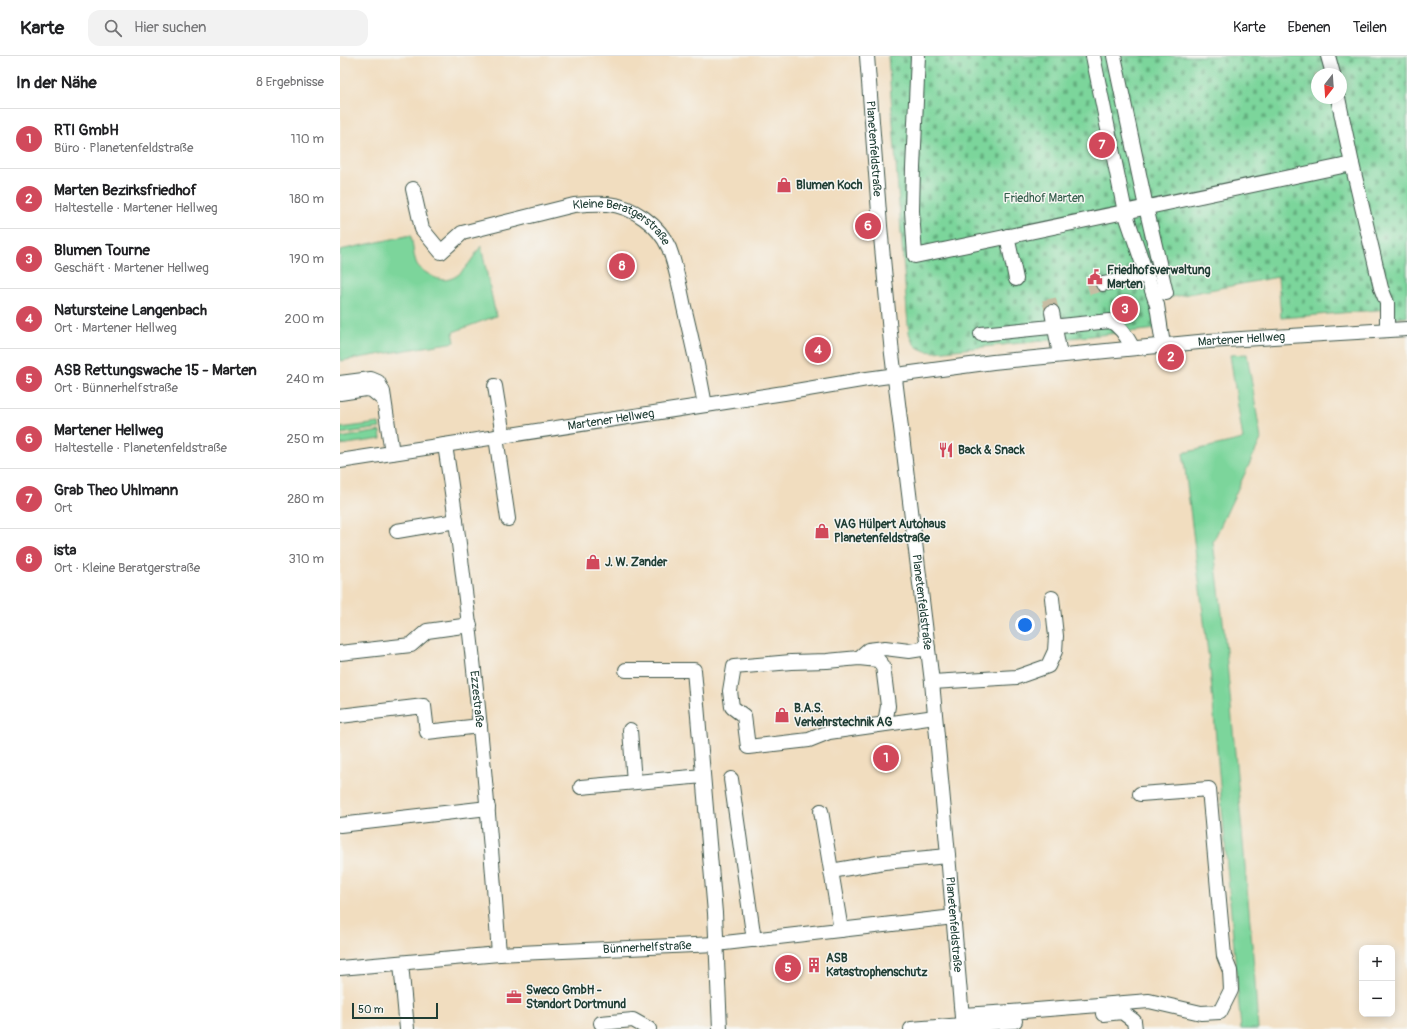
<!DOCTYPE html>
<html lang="de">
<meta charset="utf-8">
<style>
body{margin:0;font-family:Pangolin,sans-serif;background:#f2f2f2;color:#202124}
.controls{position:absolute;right:12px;bottom:12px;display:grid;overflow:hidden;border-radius:8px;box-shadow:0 2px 10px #0003}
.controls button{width:36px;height:36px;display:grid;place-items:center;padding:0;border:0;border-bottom:1px solid #e0e0e0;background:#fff;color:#202124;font:20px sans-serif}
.compass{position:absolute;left:971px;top:12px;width:36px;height:36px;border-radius:50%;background:#fff;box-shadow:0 2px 10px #0003;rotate:197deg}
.scale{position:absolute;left:12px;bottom:10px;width:86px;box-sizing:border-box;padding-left:4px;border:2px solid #1f3d34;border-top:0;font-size:11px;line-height:14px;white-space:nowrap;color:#1f3d34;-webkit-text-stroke:3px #f6f6f2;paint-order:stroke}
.you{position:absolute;left:685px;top:569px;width:14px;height:14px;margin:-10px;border:3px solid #fff;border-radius:50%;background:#1a73e8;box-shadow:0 0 0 6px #1a73e833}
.badge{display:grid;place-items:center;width:26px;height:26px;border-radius:50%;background:#d1495b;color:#fff;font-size:13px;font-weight:700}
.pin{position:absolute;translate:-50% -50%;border:2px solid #fff;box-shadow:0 1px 4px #0006}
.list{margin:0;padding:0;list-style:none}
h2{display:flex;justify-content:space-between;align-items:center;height:52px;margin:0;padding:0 16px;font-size:17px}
h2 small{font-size:13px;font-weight:400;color:#757577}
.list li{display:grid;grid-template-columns:26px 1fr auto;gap:12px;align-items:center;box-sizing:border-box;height:60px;padding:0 16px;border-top:1px solid #e0e0e0}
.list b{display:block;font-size:15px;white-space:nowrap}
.list p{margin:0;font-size:13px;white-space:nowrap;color:#757577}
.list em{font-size:13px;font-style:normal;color:#757577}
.icon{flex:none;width:22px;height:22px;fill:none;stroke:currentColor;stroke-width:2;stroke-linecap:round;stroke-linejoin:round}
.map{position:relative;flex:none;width:1067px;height:973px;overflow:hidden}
header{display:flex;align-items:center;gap:24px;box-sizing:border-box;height:56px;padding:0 20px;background:#fff;border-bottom:1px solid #e0e0e0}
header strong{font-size:19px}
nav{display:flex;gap:22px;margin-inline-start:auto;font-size:14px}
.search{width:280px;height:36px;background:#f2f2f2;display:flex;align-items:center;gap:10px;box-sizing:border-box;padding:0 14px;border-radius:12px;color:#757577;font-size:15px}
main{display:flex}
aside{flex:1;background:#fff}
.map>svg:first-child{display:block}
.green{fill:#7bd59b;stroke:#4d8968}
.cemetery{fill:url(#cemetery-stones);stroke:#4d8968;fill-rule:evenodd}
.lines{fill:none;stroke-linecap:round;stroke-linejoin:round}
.minor-tunnel{stroke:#c7bda3;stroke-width:14;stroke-dasharray:14 7;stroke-linecap:butt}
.minor-casing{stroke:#3e5549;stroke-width:16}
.minor{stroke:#fff;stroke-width:14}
.labels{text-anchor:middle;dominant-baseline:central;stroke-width:3;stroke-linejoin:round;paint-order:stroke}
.street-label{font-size:12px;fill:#1f3d34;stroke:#f6f6f2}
.poi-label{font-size:12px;font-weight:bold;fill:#1f3d34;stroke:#f6f6f2;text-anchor:start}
.park-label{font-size:12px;fill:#315b49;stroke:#f6f6f2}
</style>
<header>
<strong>Karte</strong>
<div class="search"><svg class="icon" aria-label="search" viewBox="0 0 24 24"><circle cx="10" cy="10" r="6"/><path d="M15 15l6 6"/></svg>Hier suchen</div>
<nav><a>Karte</a><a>Ebenen</a><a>Teilen</a></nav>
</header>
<main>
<aside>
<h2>In der Nähe<small>8 Ergebnisse</small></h2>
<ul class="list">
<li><span class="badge">1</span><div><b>RTI GmbH</b><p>Büro · Planetenfeldstraße</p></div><em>110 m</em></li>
<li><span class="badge">2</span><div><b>Marten Bezirksfriedhof</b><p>Haltestelle · Martener Hellweg</p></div><em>180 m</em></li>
<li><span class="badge">3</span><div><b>Blumen Tourne</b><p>Geschäft · Martener Hellweg</p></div><em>190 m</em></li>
<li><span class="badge">4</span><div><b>Natursteine Langenbach</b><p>Ort · Martener Hellweg</p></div><em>200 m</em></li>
<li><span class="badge">5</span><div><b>ASB Rettungswache 15 - Marten</b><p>Ort · Bünnerhelfstraße</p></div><em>240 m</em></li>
<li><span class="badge">6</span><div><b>Martener Hellweg</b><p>Haltestelle · Planetenfeldstraße</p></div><em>250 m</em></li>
<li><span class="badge">7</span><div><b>Grab Theo Uhlmann</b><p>Ort</p></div><em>280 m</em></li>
<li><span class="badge">8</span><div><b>ista</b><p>Ort · Kleine Beratgerstraße</p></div><em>310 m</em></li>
</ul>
</aside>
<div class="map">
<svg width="1067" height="973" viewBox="0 0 1067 973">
<defs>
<pattern id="cemetery-stones" width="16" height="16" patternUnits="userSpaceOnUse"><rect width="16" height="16" fill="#7bd59b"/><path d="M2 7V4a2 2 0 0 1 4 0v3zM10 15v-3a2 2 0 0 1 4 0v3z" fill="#64ae7f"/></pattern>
</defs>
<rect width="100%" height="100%" fill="#f6f6f2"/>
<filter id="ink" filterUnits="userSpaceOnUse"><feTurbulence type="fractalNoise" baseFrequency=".025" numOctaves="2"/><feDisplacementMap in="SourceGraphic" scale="8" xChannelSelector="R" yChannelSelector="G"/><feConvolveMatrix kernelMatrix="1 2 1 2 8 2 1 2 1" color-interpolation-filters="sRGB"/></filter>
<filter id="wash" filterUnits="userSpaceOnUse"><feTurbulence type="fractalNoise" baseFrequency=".012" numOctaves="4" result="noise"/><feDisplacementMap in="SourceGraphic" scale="16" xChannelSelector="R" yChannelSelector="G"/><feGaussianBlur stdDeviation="0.9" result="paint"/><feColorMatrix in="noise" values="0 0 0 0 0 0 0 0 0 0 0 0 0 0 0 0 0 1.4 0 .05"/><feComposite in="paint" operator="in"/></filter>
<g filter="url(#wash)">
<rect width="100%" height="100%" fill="#f1ddbf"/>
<g class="green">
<path d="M71,179C73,188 73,198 76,206C78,212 85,216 90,219C115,235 129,207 141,190L156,260L113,276L115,286L0,305V194Z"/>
<path d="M907,298L921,383L873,486L884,573L914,911L918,973H901L870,613L843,397L903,383L890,299Z"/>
<path d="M39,367L40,372L0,378V372Z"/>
<path d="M40,375L41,383L0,389V382Z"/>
</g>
<path class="cemetery" d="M548,0H1067V261L1058,262L1053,260L1049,253L941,262L938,221L822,243L827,272L595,296C567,295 569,277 567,256ZM977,18H1001V42H977Z"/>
</g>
<g filter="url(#ink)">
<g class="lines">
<g class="minor-tunnel">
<path d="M748,232L763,228"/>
<path d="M709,243L712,256"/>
</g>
<g class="minor-casing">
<g id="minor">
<path id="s1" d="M527,0L540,170L552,298L592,626L608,799L623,973"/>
<path d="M578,0L573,112L572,155L575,200L1012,108L1041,232L1047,247V274"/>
<path d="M753,0L785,156L817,249L823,289"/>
<path d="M774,0L806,151L826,237"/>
<path d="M988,0L993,18"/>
<path d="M998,42L1012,108"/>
<path id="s2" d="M73,133L82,173L101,196L122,177L234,149C245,148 256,147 267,148C293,150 319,169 329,192C336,210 340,232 344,251C352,284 359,316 365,349"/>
<path d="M667,180L676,223"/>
<path d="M763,228L807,219"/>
<path d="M712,256L720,299"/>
<path d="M641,278L770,265C781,270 787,282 793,292"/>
<path d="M0,327L31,323L38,326L43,336L52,397"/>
<path d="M155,330L163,380"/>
<path d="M0,337L26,333L32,334L44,344"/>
<path d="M156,381L168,463"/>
<path id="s3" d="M105,389C131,558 147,728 159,898"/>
<path id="s4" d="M0,405L444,337L527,323L653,306L869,285L1067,273"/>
<path d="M57,475L116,465"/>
<path d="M0,597L71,589L87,575L130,569"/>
<path d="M519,602L528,594L545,592L569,595L588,592"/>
<path d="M286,614H354L375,857L380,973"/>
<path d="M592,626L677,621L708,610L715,595L716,580L712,542"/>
<path d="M0,660L84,650L87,676L140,670"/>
<path d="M545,667L548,650L543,610L538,604L519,602L487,605L451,606L394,611L390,635L392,651L404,660L408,691L469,684L489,676L595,661"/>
<path d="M290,674L294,726"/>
<path d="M391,723L414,884"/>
<path d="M241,731L363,720"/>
<path d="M481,755L501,874"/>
<path d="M0,769L148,752"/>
<path d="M491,815L544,806L608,800"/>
<path d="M61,907L67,973"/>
<path id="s5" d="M0,912L159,898L376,888L614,861"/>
<path d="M763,958L782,956L794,965L795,973"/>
<path d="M622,959L671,956L809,945L861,957L880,956L891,934L890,915L884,900L869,733L800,738"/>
<path d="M261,967L293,964L309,973"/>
<path d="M571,973L675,965"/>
</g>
</g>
<use href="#minor" class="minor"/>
</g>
</g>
<defs>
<g id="shop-bare" transform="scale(1.2)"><path d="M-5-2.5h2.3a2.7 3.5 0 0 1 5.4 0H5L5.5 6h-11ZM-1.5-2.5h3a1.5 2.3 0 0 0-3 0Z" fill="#d1495b" stroke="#f6f6f2" stroke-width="2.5" paint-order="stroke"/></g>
<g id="civic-bare" transform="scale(1.2)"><path d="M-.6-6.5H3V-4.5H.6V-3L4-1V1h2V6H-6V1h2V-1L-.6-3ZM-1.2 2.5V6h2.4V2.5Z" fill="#d1495b" stroke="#f6f6f2" stroke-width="2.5" paint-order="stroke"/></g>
<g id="restaurant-bare" transform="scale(1.2)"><path d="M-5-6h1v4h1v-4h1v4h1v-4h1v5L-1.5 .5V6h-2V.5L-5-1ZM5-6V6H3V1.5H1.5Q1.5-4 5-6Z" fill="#d1495b" stroke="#f6f6f2" stroke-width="2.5" paint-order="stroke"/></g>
<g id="building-bare" transform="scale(1.2)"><path d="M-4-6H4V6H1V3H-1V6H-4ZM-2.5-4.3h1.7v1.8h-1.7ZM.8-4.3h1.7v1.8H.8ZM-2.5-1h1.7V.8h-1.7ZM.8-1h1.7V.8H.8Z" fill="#d1495b" stroke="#f6f6f2" stroke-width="2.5" paint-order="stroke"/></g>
<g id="office-bare" transform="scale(1.2)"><path d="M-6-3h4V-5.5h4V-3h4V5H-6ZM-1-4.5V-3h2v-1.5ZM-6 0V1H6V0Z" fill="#d1495b" stroke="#f6f6f2" stroke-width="2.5" paint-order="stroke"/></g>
</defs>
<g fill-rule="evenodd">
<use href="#shop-bare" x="444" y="129"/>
<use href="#civic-bare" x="755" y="221"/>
<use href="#restaurant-bare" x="606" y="394"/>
<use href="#shop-bare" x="482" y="475"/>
<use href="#shop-bare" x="253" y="506"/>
<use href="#shop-bare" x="442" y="659"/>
<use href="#building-bare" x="474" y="909"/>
<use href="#office-bare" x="174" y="941"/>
</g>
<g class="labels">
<g class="street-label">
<text stroke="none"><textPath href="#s1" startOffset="93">Planetenfeldstraße</textPath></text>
<text stroke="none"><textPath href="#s2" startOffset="268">Kleine Beratgerstraße</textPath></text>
<text stroke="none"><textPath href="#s4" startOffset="910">Martener Hellweg</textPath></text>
<text stroke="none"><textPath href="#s4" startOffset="274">Martener Hellweg</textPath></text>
<text stroke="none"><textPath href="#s1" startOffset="549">Planetenfeldstraße</textPath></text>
<text stroke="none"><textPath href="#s3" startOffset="256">Ezzestraße</textPath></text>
<text stroke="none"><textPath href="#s1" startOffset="873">Planetenfeldstraße</textPath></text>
<text stroke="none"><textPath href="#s5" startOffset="308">Bünnerhelfstraße</textPath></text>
</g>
<g class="poi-label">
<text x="456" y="129">Blumen Koch</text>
<text x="767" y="214">Friedhofsverwaltung<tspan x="767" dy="14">Marten</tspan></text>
<text x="618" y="394">Back &amp; Snack</text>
<text x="494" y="468">VAG Hülpert Autohaus<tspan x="494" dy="14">Planetenfeldstraße</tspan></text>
<text x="265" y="506">J. W. Zander</text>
<text x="454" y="652">B.A.S.<tspan x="454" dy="14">Verkehrstechnik AG</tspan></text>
<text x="486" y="902">ASB<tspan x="486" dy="14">Katastrophenschutz</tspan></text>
<text x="186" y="934">Sweco GmbH -<tspan x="186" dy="14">Standort Dortmund</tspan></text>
</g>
<g class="park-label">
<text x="704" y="142">Friedhof Marten</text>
</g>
</g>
</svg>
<div class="controls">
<button>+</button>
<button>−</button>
</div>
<svg class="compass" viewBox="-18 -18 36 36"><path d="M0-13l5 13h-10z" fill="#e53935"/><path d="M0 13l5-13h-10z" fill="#757577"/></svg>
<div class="scale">50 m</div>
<div class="you"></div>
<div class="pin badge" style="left:546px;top:702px">1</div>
<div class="pin badge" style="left:831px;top:301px">2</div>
<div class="pin badge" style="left:785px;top:253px">3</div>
<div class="pin badge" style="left:478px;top:294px">4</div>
<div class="pin badge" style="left:448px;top:912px">5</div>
<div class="pin badge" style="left:528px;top:170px">6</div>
<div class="pin badge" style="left:762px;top:89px">7</div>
<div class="pin badge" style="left:282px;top:210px">8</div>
</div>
</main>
